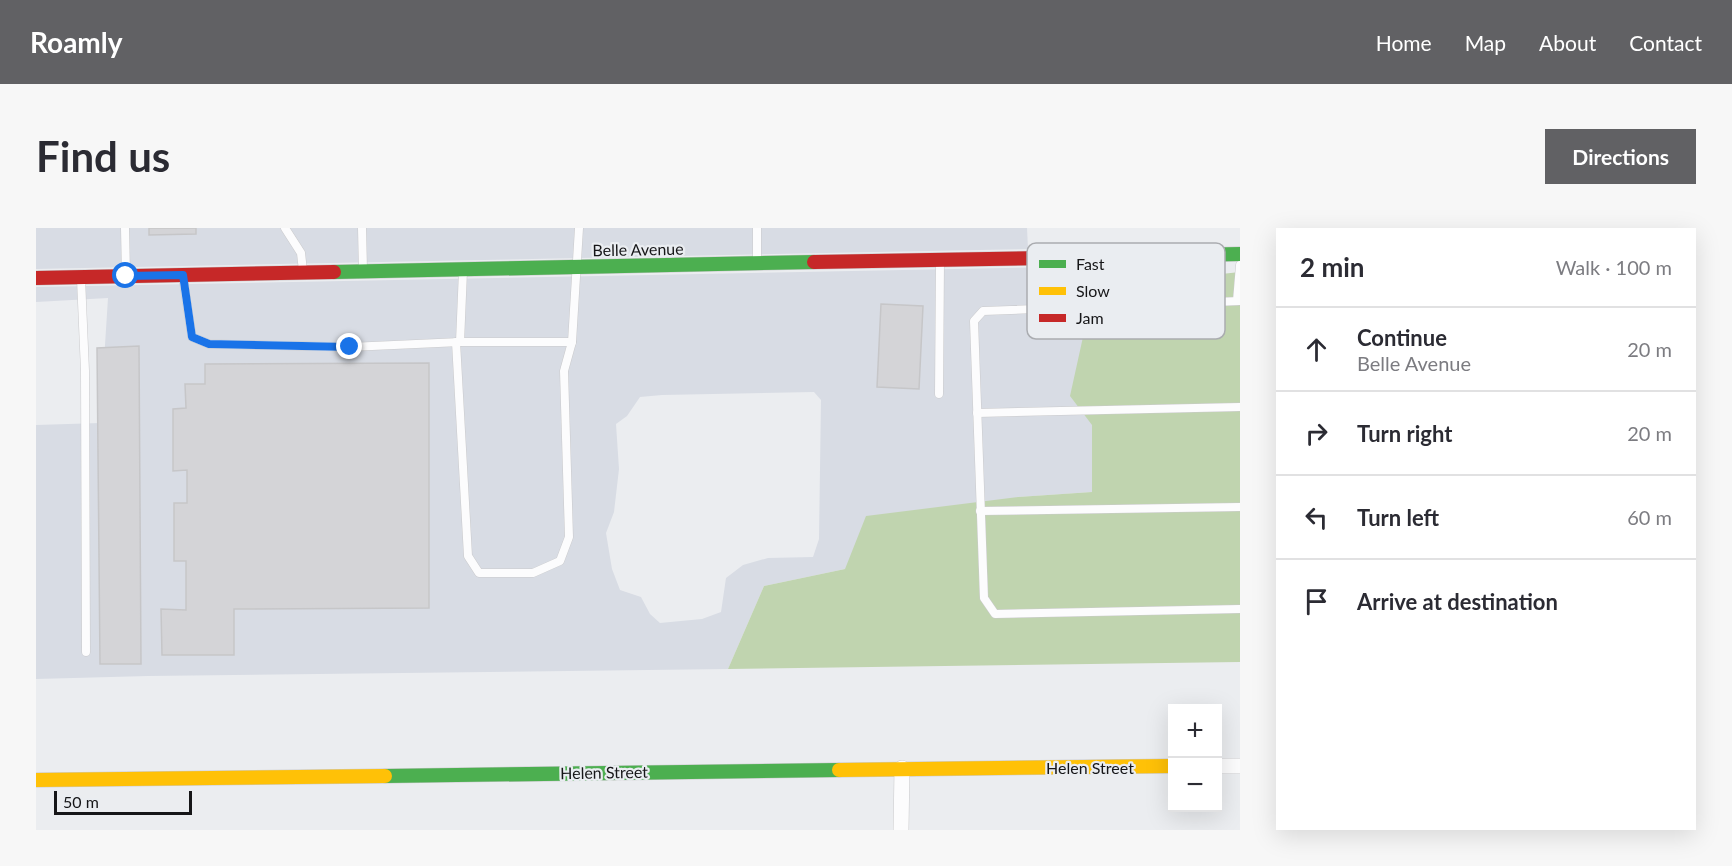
<!DOCTYPE html>
<meta charset="utf-8">
<style>
body{margin:0;font-family:Lato,sans-serif;background:#f7f7f7;color:#2b2b33}
.controls{position:absolute;right:18px;bottom:18px;display:grid;overflow:hidden;border-radius:0px;box-shadow:0 6px 24px #0002}
.controls button{width:54px;height:54px;display:grid;place-items:center;padding:0;border:0;border-bottom:2px solid #e1e1e2;background:#fff;color:#2b2b33;font:30px sans-serif}
.scale{position:absolute;left:18px;bottom:15px;width:138px;box-sizing:border-box;padding-left:6px;border:3px solid #161618;border-top:0;font-size:16px;line-height:21px;white-space:nowrap;color:#161618;-webkit-text-stroke:4px #eaedf1;paint-order:stroke}
.stop{position:absolute;width:18px;height:18px;margin:-14px;border:4px solid #1a73e8;border-radius:50%;background:#fff}
.stop.end{background:#1a73e8;border-color:#fff;box-shadow:0 2px 6px #0008}
.list{margin:0;padding:0;list-style:none}
h2{display:flex;justify-content:space-between;align-items:center;height:78px;margin:0;padding:0 24px;font-size:26px}
h2 small{font-size:20px;font-weight:400;color:#7c7c81}
.list li{display:grid;grid-template-columns:39px 1fr auto;gap:18px;align-items:center;box-sizing:border-box;height:84px;padding:0 24px;border-top:2px solid #e1e1e2}
.list b{display:block;font-size:22px;white-space:nowrap}
.list p{margin:0;font-size:20px;white-space:nowrap;color:#7c7c81}
.list em{font-size:20px;font-style:normal;color:#7c7c81}
.icon{flex:none;width:33px;height:33px;fill:none;stroke:currentColor;stroke-width:2;stroke-linecap:round;stroke-linejoin:round}
.map{position:relative;flex:none;width:1204px;height:602px;overflow:hidden;border-radius:0px}
header{display:flex;align-items:center;gap:36px;box-sizing:border-box;height:84px;padding:0 30px;background:#616164;color:#fff}
header strong{font-size:28px}
nav{display:flex;gap:33px;margin-inline-start:auto;font-size:21px}
.intro{display:flex;align-items:center;justify-content:space-between;box-sizing:border-box;height:144px;padding:0 36px}
h1{margin:0;font-size:42px}
.button{padding:15px 27px;border-radius:0px;background:#616164;color:#fff;font-size:21px;font-weight:700}
main{display:flex;gap:36px;padding:0 36px}
aside{flex:1;background:#fff;border-radius:0px;box-shadow:0 6px 24px #0002}
.map>svg:first-child{display:block}
.built{fill:#d8dce4;fill-rule:evenodd}
.forest{fill:#c0d4af}
.building{fill:#d4d4d7;stroke:#c6c6c8;stroke-width:1.5}
.lines{fill:none;stroke-linecap:round;stroke-linejoin:round}
.lane-casing{stroke:#cacacc;stroke-width:9}
.street-casing{stroke:#cacacc;stroke-width:16}
.fast-casing{stroke:#cacacc;stroke-width:15}
.slow-casing{stroke:#cacacc;stroke-width:15}
.jam-casing{stroke:#cacacc;stroke-width:15}
.lane{stroke:#fcfcfd;stroke-width:8}
.street{stroke:#fcfcfd;stroke-width:15}
.fast{stroke:#4caf50;stroke-width:14}
.slow{stroke:#ffc107;stroke-width:14}
.jam{stroke:#c62828;stroke-width:14}
.route{stroke:#1a73e8;stroke-width:8}
.labels{text-anchor:middle;dominant-baseline:central;stroke-width:4.5;stroke-linejoin:round;paint-order:stroke}
.street-label{font-size:16px;fill:#161618;stroke:#eaedf1}
.key{fill:#eaedf1;stroke:#aaacb0;stroke-width:1.5}
.key-label{font-size:16px;fill:#161618}
</style>
<header>
<strong>Roamly</strong>
<nav><a>Home</a><a>Map</a><a>About</a><a>Contact</a></nav>
</header>
<div class="intro"><h1>Find us</h1><a class="button">Directions</a></div>
<main>
<div class="map">
<svg width="1204" height="602" viewBox="0 0 1204 602">
<rect width="100%" height="100%" fill="#ebedf0"/>
<g class="built">
<path d="M0,0H991L992,21L0,41Z"/>
<path d="M1073,38L1056,197V264L982,269L809,341L728,358L692,441L112,448L0,451V197L64,195L72,70L0,74V59ZM778,164L785,172L783,311L777,329L732,330L707,337L690,350L685,384L666,391L624,395L614,386L605,369L584,362L576,341L570,305L578,284L583,241L580,196L591,188L604,169L626,167Z"/>
</g>
<path class="forest" d="M1073,38L1176,44V47L1204,44V434L692,441L728,358L809,341L830,288L982,269L1056,264V197L1034,168L1058,59Z"/>
<g class="building">
<path d="M113,0H160V6L113,7Z"/>
<path d="M845,76L887,78L883,161L841,159Z"/>
<path d="M103,118L105,436H64L61,120Z"/>
<path d="M393,135V380L198,381V427H126L125,381L150,382V333H138V275H151V242L137,243V181L150,180L149,156H169V136Z"/>
</g>
<g class="lines">
<g class="lane-casing">
<g id="lane">
<path d="M89,0L90,47"/>
<path d="M249,0L265,25L267,43"/>
<path d="M326,0L327,42"/>
<path d="M1034,31L1035,80"/>
<path d="M721,34V0"/>
<path d="M147,49L156,109L173,116L314,119L424,114H536"/>
<path d="M45,51L49,143L50,424"/>
<path d="M1201,73L1204,37"/>
<path d="M1204,73L947,83L938,93L948,370L959,386L1204,381"/>
<path d="M420,114L432,328L443,345H497L524,333L533,309L528,143L536,114L543,0"/>
<path d="M424,114L427,43"/>
<path d="M903,166L904,33"/>
<path d="M941,185L1204,179"/>
<path d="M944,283L1204,279"/>
</g>
</g>
<g class="street-casing">
<g id="street">
<path d="M1182,538H1204"/>
<path d="M865,602L866,540"/>
</g>
</g>
<g class="fast-casing">
<g id="fast">
<path d="M1010,30L1204,26"/>
<path d="M298,44L778,34"/>
<path d="M349,548L803,542"/>
</g>
</g>
<g class="slow-casing">
<g id="slow">
<path d="M803,542L1136,538"/>
<path d="M0,552L349,548"/>
</g>
</g>
<g class="jam-casing">
<g id="jam">
<path d="M778,34L1010,30"/>
<path d="M0,50L298,44"/>
</g>
</g>
<use href="#lane" class="lane"/>
<use href="#street" class="street"/>
<use href="#fast" class="fast"/>
<use href="#slow" class="slow"/>
<use href="#jam" class="jam"/>
</g>
<g class="lines">
<path class="route" d="M90,48L147,47L156,109L173,116L314,119"/>
</g>
<g class="labels">
<g class="street-label">
<text transform="translate(602 21) rotate(-1)">Belle Avenue</text>
<text x="1054" y="539">Helen Street</text>
<text transform="translate(568 544) rotate(-1)">Helen Street</text>
</g>
</g>
<rect x="991" y="15" width="198" height="96" rx="9" class="key"/>
<rect x="1003" y="32" width="27" height="8" fill="#4caf50"/>
<rect x="1003" y="59" width="27" height="8" fill="#ffc107"/>
<rect x="1003" y="86" width="27" height="8" fill="#c62828"/>
<g class="key-label">
<text x="1040" y="42">Fast</text>
<text x="1040" y="69">Slow</text>
<text x="1040" y="96">Jam</text>
</g>
</svg>
<div class="controls">
<button>+</button>
<button>−</button>
</div>
<div class="scale">50 m</div>
<div class="stop" style="left:90px;top:48px"></div>
<div class="stop end" style="left:314px;top:119px"></div>
</div>
<aside>
<h2>2 min<small>Walk · 100 m</small></h2>
<ul class="list">
<li><svg class="icon" aria-label="ahead" viewBox="0 0 24 24"><path d="M12 20V5M6 11l6-6 6 6"/></svg><div><b>Continue</b><p>Belle Avenue</p></div><em>20 m</em></li>
<li><svg class="icon" aria-label="right" viewBox="0 0 24 24"><path d="M7 20v-9h11M14 6l5 5-5 5"/></svg><div><b>Turn right</b></div><em>20 m</em></li>
<li><svg class="icon" aria-label="left" viewBox="0 0 24 24"><path d="M17 20v-9H6M10 6l-5 5 5 5"/></svg><div><b>Turn left</b></div><em>60 m</em></li>
<li><svg class="icon" aria-label="arrive" viewBox="0 0 24 24"><path d="M6 21V4h12l-3 4 3 4H6"/></svg><div><b>Arrive at destination</b></div></li>
</ul>
</aside>
</main>
